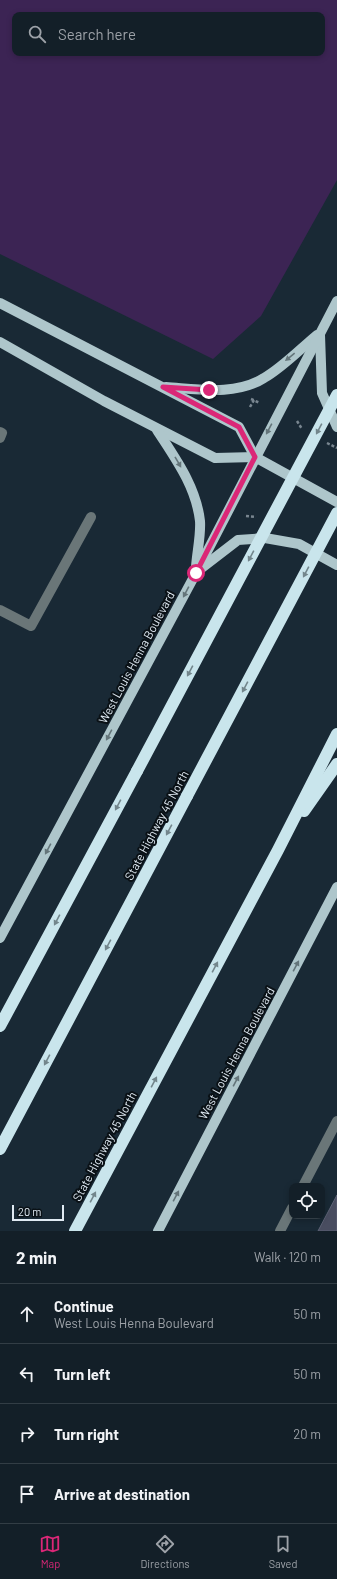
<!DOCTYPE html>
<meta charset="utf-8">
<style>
body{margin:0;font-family:Barlow,sans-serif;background:#202c34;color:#f1f3f6}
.controls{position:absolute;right:12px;bottom:12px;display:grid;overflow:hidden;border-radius:8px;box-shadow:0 2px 6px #0003}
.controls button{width:36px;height:36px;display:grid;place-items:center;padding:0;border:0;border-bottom:1px solid #323d45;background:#131f28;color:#f1f3f6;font:20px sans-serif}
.scale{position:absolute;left:12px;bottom:10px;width:52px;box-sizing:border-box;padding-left:4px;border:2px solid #e0eaf3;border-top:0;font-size:11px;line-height:14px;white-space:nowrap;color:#e0eaf3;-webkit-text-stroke:3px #0a1116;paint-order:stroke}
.stop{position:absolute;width:12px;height:12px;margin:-9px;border:3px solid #db2777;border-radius:50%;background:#fff}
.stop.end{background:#db2777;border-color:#fff;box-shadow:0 1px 4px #0008}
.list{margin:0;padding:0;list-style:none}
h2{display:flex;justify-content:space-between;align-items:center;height:52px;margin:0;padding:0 16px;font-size:17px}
h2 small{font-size:13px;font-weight:400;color:#9da2a8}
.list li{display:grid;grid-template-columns:26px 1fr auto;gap:12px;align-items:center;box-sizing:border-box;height:60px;padding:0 16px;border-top:1px solid #323d45}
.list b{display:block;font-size:15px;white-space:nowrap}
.list p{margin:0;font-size:13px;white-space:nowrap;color:#9da2a8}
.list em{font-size:13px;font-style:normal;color:#9da2a8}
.icon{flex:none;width:22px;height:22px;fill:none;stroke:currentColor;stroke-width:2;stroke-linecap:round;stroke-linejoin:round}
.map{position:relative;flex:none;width:337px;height:1231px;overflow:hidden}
.search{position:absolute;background:#131f28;box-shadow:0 2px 6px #0003;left:12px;right:12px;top:12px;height:44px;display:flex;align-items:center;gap:10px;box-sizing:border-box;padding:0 14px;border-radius:8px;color:#9da2a8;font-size:15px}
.sheet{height:292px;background:#131f28}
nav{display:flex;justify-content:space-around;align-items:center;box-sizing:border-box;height:56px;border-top:1px solid #323d45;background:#131f28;font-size:11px;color:#9da2a8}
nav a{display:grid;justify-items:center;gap:2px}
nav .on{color:#db2777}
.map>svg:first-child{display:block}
.green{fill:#3c2454;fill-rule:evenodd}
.building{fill:#494d60;stroke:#5e6376}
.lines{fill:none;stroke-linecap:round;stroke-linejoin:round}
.path{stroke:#798690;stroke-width:2.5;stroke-dasharray:3 2;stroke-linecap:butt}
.minor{stroke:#6a7678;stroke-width:10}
.major{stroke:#aec6cb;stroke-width:10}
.highway{stroke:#c9e5ec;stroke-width:12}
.highway-bridge{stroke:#c9e5ec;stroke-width:12}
.oneway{fill:#64757a}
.oneway2{fill:#73868c}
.route{stroke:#db2777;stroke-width:5}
.labels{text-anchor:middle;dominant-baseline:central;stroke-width:4;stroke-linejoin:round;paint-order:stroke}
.street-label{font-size:12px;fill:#e0eaf3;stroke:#0a1116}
</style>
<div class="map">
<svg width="337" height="1231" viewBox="0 0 337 1231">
<rect width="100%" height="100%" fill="#192935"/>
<path class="green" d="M0,0H337V180L261,316L213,359L0,254ZM15,15H322V53H15Z"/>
<path class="building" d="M337,1195V1231H318Z"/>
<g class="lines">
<g class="path">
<path d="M251,399L260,403"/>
<path d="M250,407L254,400"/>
<path d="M297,421L302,429"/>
<path d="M327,443L337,448"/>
<path d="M246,516L256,517"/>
</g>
<g class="minor">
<path d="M0,432L2,433L0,438"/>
<path d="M0,610L31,626L91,517"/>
<path d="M303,1186L337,1121"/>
<path d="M280,1231L292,1208"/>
</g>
<g class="major">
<path d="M0,303L239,427L255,457"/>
<path d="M320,335L322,393L337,427"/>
<path d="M0,342L104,401L215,458L255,457L337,502"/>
<path d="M166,387C197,389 236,396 264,378C283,367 300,349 317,335"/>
<path d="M157,430C175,458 196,486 200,521C201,535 197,552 196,567"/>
<path d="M199,570L238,540L265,538L299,544L337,565"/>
<path d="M0,938L196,573L337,301"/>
<path d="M158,1231L337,887"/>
</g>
<g class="highway">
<path d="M304,811L337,764"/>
<path d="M0,1026L137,771"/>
<path d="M0,1149L187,796"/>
<path d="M75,1231L278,850L337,734"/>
</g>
<g class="highway-bridge">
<path d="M137,771L337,395"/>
<path d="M187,796L337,513"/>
</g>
</g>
<defs><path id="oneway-solid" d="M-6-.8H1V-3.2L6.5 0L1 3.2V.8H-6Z"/></defs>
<g class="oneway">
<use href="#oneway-solid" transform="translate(290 357) rotate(141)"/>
<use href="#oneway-solid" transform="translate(269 429) rotate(118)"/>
<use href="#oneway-solid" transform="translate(178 462) rotate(60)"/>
<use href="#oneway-solid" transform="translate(186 592) rotate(118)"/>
<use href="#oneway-solid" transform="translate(109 735) rotate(118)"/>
<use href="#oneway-solid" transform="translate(48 849) rotate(118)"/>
<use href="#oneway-solid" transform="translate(296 966) rotate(-62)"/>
<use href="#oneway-solid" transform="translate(236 1081) rotate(-62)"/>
<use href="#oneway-solid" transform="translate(176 1196) rotate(-62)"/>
</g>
<g class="oneway2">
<use href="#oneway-solid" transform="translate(319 429) rotate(118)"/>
<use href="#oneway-solid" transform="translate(251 556) rotate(118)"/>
<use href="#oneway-solid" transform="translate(306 572) rotate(118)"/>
<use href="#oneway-solid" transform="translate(190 671) rotate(118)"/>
<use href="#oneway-solid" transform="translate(245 687) rotate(118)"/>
<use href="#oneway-solid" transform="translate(118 805) rotate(118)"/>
<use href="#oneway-solid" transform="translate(169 830) rotate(118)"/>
<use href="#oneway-solid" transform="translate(57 920) rotate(118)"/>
<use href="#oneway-solid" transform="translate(108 945) rotate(118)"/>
<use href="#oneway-solid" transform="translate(215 967) rotate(-62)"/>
<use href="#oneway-solid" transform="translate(47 1060) rotate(118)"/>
<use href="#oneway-solid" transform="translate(154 1082) rotate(-62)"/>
<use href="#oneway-solid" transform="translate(93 1197) rotate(-62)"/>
</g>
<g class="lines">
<path class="route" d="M196,573L255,457L239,427L163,387L209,390"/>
</g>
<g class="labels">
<g class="street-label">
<text transform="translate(136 657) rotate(-62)">West Louis Henna Boulevard</text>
<text transform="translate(156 825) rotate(-62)">State Highway 45 North</text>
<text transform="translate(236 1053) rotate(-62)">West Louis Henna Boulevard</text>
<text transform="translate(104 1146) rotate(-62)">State Highway 45 North</text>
</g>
</g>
</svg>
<div class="controls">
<button><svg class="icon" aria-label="locate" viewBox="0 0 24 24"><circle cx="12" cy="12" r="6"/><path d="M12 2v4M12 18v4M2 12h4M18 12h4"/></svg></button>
</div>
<div class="scale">20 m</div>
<div class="stop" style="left:196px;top:573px"></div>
<div class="stop end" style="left:209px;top:390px"></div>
<div class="search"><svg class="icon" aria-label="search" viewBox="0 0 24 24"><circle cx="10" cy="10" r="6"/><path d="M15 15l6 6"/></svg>Search here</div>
</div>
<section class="sheet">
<h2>2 min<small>Walk · 120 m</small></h2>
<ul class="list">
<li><svg class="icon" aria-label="ahead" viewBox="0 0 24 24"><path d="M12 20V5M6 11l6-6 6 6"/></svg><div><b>Continue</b><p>West Louis Henna Boulevard</p></div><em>50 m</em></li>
<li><svg class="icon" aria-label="left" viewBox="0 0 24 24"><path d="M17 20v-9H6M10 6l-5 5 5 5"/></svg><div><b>Turn left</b></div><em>50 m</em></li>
<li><svg class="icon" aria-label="right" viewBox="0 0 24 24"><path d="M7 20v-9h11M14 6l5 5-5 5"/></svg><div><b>Turn right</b></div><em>20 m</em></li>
<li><svg class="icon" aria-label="arrive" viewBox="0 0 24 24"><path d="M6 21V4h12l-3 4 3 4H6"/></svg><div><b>Arrive at destination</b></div></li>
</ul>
</section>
<nav>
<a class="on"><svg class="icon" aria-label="map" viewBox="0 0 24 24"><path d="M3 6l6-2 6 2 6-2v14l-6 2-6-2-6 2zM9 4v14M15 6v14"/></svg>Map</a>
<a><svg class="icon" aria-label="directions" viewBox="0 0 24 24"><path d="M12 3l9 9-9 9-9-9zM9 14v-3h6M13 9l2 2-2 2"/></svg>Directions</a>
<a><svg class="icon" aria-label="saved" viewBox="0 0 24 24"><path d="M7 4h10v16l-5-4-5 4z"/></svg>Saved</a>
</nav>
